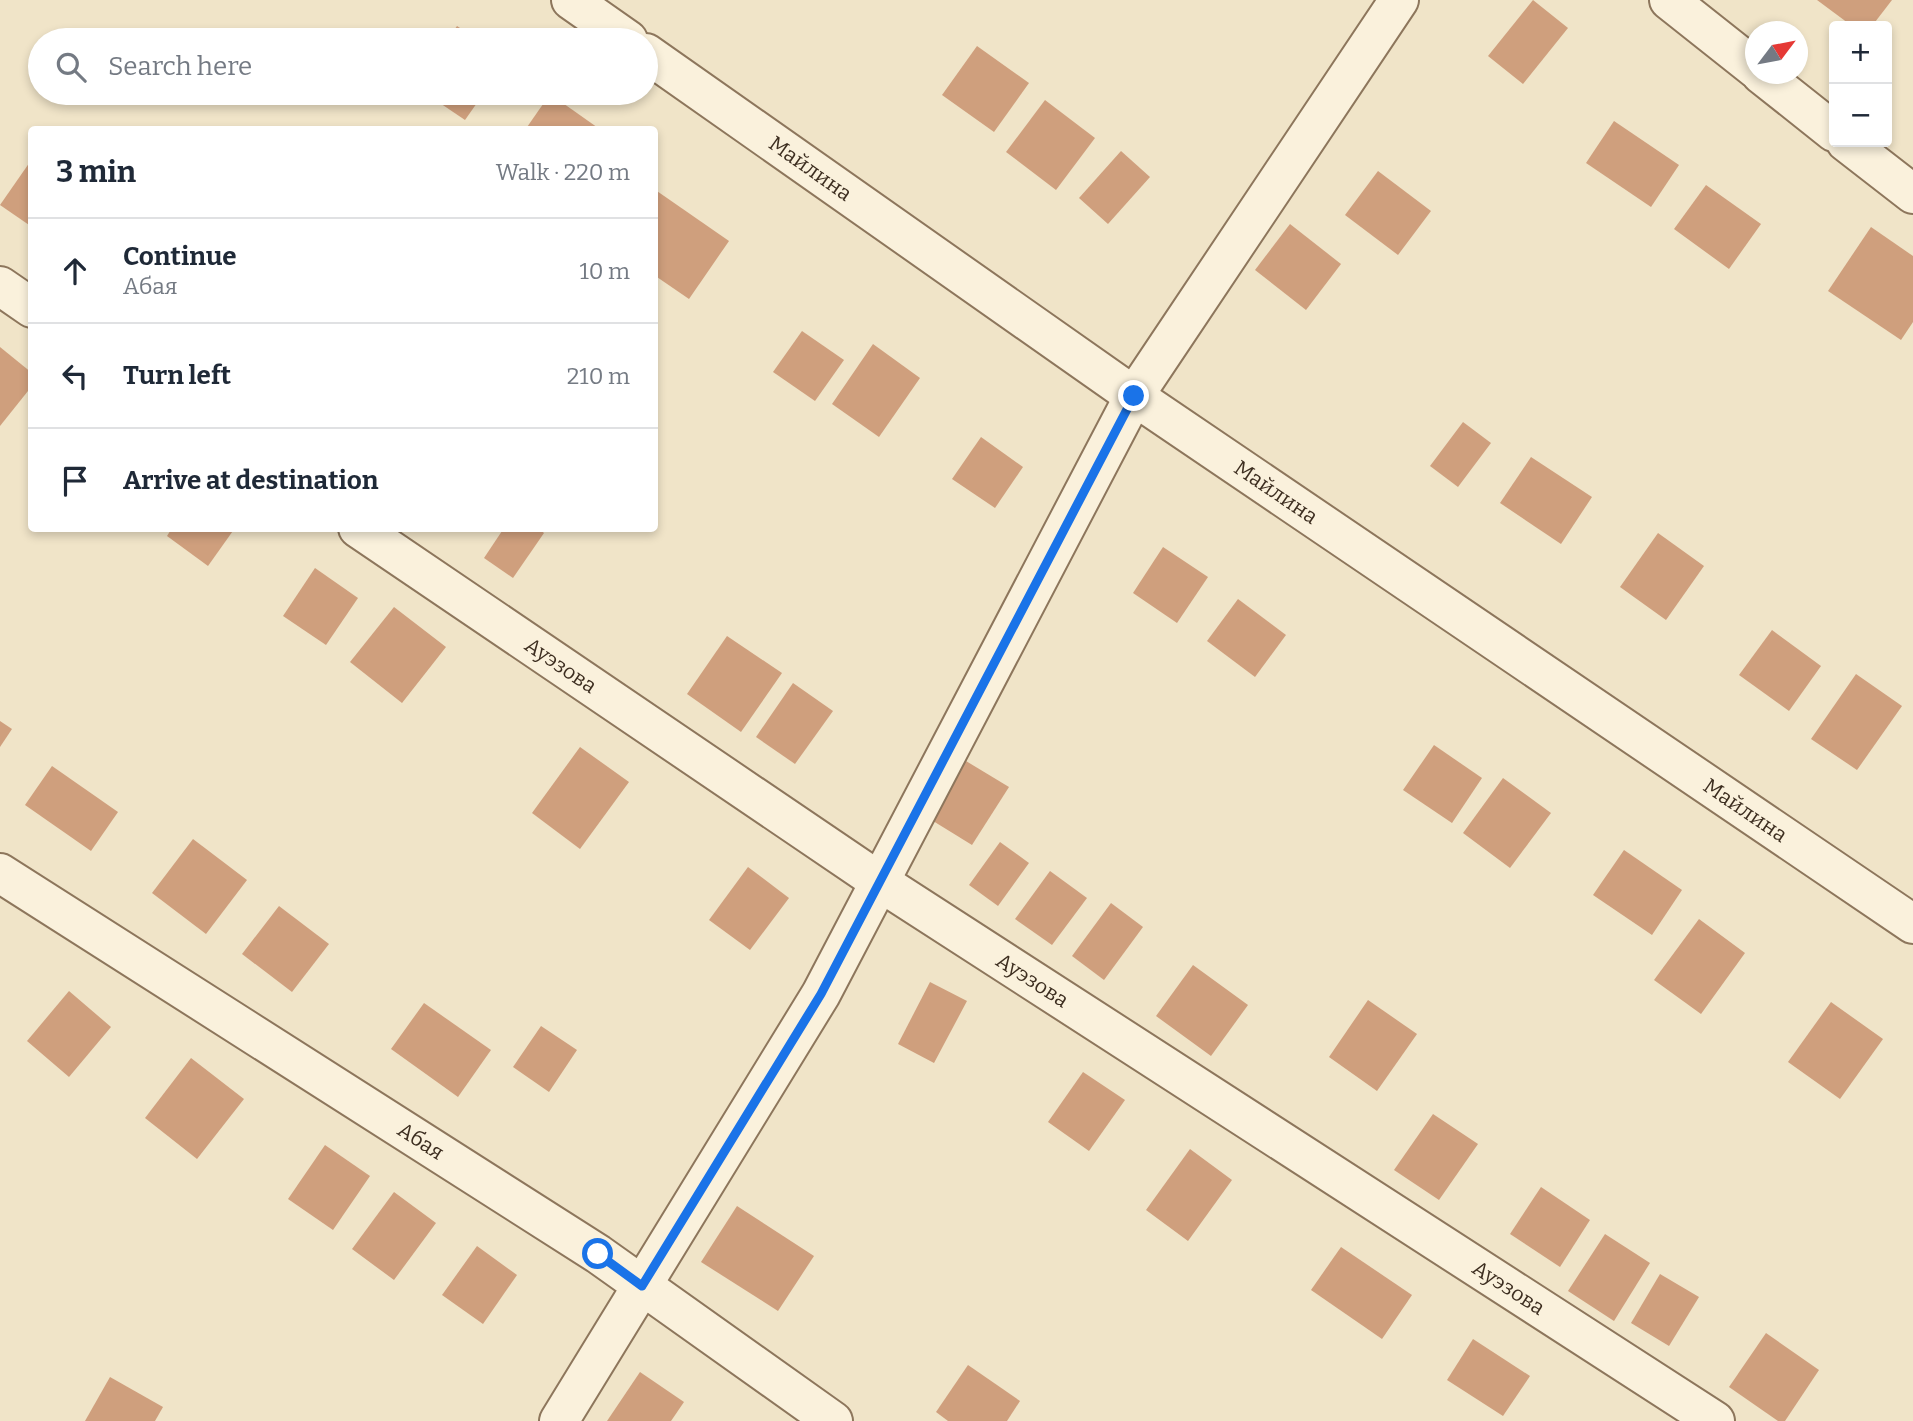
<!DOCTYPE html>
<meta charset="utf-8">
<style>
body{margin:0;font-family:Bitter,serif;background:#f2f2f3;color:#1f2937}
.controls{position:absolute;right:21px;top:21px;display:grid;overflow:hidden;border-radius:7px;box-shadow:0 4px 10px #0003}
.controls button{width:63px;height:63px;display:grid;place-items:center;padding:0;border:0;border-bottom:2px solid #e0e1e3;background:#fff;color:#1f2937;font:35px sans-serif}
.compass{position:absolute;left:1745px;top:21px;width:63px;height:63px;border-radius:50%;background:#fff;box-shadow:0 4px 10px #0003;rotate:58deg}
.stop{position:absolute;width:21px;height:21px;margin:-16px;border:5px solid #1a73e8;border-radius:50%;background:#fff}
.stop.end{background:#1a73e8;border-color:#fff;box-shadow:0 2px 7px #0008}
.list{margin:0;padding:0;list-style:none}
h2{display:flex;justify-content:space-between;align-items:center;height:91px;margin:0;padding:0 28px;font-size:30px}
h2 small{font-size:23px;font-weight:400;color:#747a83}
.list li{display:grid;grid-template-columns:46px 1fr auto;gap:21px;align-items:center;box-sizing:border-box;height:105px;padding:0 28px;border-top:2px solid #e0e1e3}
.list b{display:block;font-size:26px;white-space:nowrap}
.list p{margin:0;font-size:23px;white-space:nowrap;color:#747a83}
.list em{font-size:23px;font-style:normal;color:#747a83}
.icon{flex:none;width:38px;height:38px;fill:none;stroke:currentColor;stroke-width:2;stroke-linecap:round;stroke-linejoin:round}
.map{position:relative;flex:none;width:1913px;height:1421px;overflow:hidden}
.search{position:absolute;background:#fff;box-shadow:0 4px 10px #0003;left:28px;top:28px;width:630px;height:77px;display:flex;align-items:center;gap:18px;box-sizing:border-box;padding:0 24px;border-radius:38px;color:#747a83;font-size:26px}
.panel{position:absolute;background:#fff;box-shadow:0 4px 10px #0003;left:28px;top:126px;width:630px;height:406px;border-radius:7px}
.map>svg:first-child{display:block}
.building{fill:#cf9f7d}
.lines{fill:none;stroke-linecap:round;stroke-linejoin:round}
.minor-casing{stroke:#8d765c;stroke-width:42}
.minor{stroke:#faf1dc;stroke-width:38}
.route{stroke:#1a73e8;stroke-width:9}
.labels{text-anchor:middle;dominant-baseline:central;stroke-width:6;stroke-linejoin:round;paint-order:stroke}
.street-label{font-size:21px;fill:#3d2e20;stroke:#f7eed8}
</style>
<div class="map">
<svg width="1913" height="1421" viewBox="0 0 1913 1421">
<rect width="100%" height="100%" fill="#f0e4c8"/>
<g class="building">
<path d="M1533,0L1568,28L1523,84L1488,56Z"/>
<path d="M1817,0H1892L1872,26H1852Z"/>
<path d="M457,26L478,40H447Z"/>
<path d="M977,46L1029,83L994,132L942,95Z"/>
<path d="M425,93H484L465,120Z"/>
<path d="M550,94L601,130H525Z"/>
<path d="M1045,100L1095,138L1056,190L1006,152Z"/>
<path d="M1614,121L1679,165L1651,207L1586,163Z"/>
<path d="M1121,151L1150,177L1108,224L1079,198Z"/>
<path d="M32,159V227L0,205Z"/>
<path d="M1378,171L1431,211L1398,255L1345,215Z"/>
<path d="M1706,185L1761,224L1729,269L1674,229Z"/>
<path d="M654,189L729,241L689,299L654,275Z"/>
<path d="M1290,224L1341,264L1306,310L1255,270Z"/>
<path d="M1871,227L1913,256V322L1901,340L1828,291Z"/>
<path d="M802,331L844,360L815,401L773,372Z"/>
<path d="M873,344L920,378L879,437L832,404Z"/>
<path d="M0,347L32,373V386L0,426Z"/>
<path d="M1463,422L1491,443L1458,487L1430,466Z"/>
<path d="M981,437L1023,467L995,508L952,479Z"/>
<path d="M1531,457L1592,497L1561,544L1500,503Z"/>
<path d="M172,528H235L208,566L167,536Z"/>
<path d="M504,528H538L544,533L513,578L484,558Z"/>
<path d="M1658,533L1704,566L1666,620L1620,587Z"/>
<path d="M1163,547L1208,577L1177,623L1133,593Z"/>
<path d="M315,568L358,598L326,645L283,616Z"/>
<path d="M1238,599L1286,635L1255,677L1207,641Z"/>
<path d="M394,607L446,647L402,703L350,662Z"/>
<path d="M1772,630L1821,666L1789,711L1739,675Z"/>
<path d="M727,636L782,673L741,732L687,694Z"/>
<path d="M1856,674L1902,706L1857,770L1811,739Z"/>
<path d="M793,683L833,711L795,764L756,737Z"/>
<path d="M0,721L12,729L0,747Z"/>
<path d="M1434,745L1482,778L1452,823L1403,790Z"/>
<path d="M580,747L629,782L580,849L532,813Z"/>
<path d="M961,758L1009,787L972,845L925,816Z"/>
<path d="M52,766L118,812L91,851L25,805Z"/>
<path d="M1503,778L1551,813L1510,868L1463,833Z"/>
<path d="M193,839L247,880L206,934L152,893Z"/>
<path d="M1000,842L1029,863L998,906L969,885Z"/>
<path d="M1624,850L1682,890L1652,935L1593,895Z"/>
<path d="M748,867L789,898L750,950L709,920Z"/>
<path d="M1050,871L1087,898L1052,945L1015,919Z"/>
<path d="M1111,903L1143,927L1104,980L1072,956Z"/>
<path d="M279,906L329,944L292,992L242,954Z"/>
<path d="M1699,919L1745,953L1701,1014L1654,980Z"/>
<path d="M1193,965L1248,1005L1211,1056L1156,1016Z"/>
<path d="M930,982L967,1001L934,1063L898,1044Z"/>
<path d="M69,991L111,1027L69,1077L27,1041Z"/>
<path d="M1368,1000L1417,1034L1377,1091L1329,1057Z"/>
<path d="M1831,1002L1883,1039L1840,1099L1788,1062Z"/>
<path d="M424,1003L491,1050L458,1097L391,1049Z"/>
<path d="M541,1026L577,1050L549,1092L513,1067Z"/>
<path d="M191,1058L244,1099L197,1159L145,1118Z"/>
<path d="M1083,1072L1125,1100L1089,1151L1048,1122Z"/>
<path d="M1433,1114L1478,1144L1439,1200L1394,1170Z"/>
<path d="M325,1145L370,1176L333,1230L288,1199Z"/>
<path d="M1190,1149L1232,1180L1188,1241L1146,1210Z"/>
<path d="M1541,1187L1590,1220L1560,1267L1510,1234Z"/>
<path d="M394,1192L436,1223L394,1280L352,1249Z"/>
<path d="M737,1206L814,1256L778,1311L701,1262Z"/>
<path d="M1605,1234L1650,1263L1614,1321L1568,1291Z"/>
<path d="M477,1246L517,1275L483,1324L442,1295Z"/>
<path d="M1341,1247L1412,1295L1382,1339L1311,1290Z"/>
<path d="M1660,1274L1699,1297L1669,1346L1631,1323Z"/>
<path d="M1766,1333L1819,1370L1785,1421H1778L1729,1387Z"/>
<path d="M1473,1339L1530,1376L1503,1416L1447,1380Z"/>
<path d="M968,1365L1020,1401L1007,1421H948L936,1412Z"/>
<path d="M640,1372L684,1402L671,1421H607Z"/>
<path d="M110,1377L163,1407L155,1421H85Z"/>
</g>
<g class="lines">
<g class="minor-casing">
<g id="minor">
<path d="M571,0L628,40"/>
<path d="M1669,0L1756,69"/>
<path id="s1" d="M646,53L1134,396L1913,924"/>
<path d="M1761,74L1834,132"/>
<path d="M1846,142L1913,194"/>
<path d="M0,286L32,308"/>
<path id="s2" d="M358,528L880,882L1715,1421"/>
<path id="s3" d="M0,873L598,1254L833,1421"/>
<path d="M559,1421L821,994L1134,396L1399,0"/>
</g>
</g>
<use href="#minor" class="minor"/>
</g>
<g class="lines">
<path class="route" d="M598,1254L642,1286L821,994L1134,396"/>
</g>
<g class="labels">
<g class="street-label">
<text stroke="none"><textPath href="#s1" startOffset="201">Майлина</textPath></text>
<text stroke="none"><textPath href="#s1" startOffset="768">Майлина</textPath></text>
<text stroke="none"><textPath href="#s2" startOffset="245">Ауэзова</textPath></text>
<text stroke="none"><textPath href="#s1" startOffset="1335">Майлина</textPath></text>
<text stroke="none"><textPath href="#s2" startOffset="812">Ауэзова</textPath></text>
<text stroke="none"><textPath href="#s3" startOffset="499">Абая</textPath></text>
<text stroke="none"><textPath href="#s2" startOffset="1379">Ауэзова</textPath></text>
</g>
</g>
</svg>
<div class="controls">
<button>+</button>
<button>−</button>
</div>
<svg class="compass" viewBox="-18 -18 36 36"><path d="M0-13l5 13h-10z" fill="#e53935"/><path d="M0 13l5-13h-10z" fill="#747a83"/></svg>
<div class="stop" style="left:598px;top:1254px"></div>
<div class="stop end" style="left:1134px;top:396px"></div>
<div class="search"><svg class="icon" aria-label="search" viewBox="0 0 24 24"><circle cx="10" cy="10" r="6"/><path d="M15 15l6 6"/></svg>Search here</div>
<section class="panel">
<h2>3 min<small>Walk · 220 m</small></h2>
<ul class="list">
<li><svg class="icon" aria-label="ahead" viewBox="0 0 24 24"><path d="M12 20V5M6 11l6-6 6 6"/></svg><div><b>Continue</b><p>Абая</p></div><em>10 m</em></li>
<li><svg class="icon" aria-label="left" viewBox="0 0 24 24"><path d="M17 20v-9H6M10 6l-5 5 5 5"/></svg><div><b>Turn left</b></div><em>210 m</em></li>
<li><svg class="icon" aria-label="arrive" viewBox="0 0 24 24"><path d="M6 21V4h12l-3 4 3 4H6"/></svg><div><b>Arrive at destination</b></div></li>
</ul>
</section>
</div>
